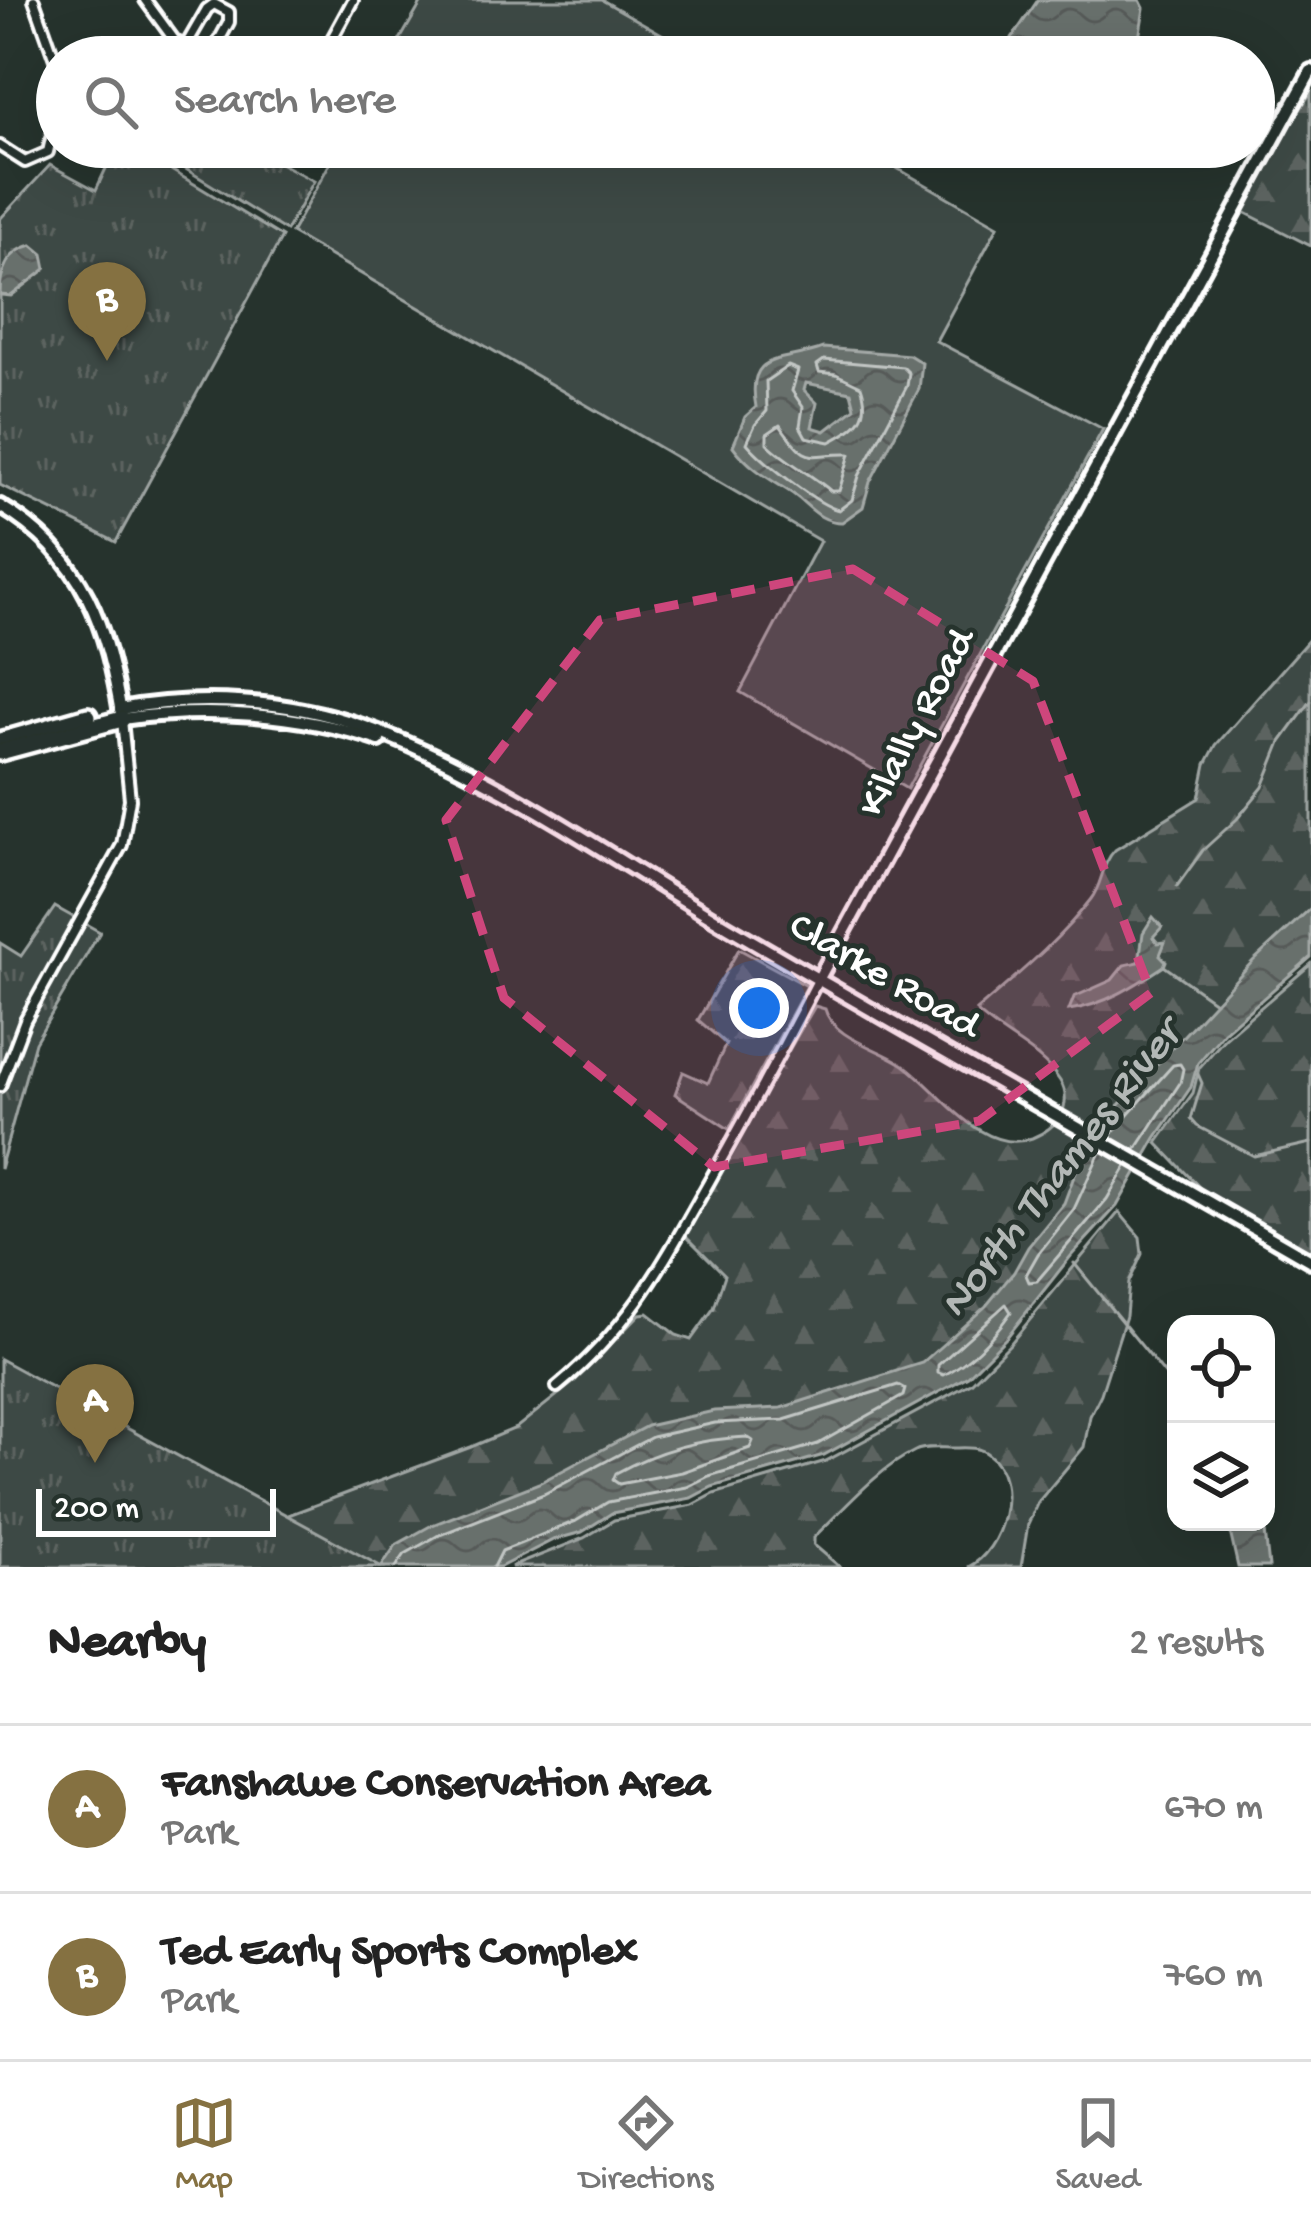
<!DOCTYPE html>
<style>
body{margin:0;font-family:"Gochi Hand",sans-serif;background:#f6f6f6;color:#222}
.controls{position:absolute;right:36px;bottom:36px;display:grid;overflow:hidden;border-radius:24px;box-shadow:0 12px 48px #0002}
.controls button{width:108px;height:108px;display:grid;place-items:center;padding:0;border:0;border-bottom:3px solid #e0e0e0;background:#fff;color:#222;font:60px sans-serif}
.scale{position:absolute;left:36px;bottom:30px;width:240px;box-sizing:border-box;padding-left:12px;border:6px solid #fff;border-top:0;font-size:33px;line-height:42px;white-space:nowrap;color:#fff;-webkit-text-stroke:9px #26332d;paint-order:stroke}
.you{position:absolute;left:759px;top:1008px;width:42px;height:42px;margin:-30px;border:9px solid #fff;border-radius:50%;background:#1a73e8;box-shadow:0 0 0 18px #1a73e833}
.badge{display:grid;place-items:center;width:78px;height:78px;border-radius:50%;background:#857141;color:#fff;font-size:39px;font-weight:700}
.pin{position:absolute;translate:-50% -99px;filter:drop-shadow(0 3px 6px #0008)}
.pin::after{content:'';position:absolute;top:63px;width:42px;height:36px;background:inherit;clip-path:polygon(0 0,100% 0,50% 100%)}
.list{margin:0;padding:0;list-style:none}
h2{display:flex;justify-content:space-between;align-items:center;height:156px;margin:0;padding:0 48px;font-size:51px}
h2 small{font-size:39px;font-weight:400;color:#767676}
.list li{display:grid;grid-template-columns:78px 1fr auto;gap:36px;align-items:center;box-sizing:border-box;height:168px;padding:0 48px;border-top:3px solid #e0e0e0}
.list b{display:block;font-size:45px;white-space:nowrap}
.list p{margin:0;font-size:39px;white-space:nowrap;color:#767676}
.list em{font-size:39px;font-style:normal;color:#767676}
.icon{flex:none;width:66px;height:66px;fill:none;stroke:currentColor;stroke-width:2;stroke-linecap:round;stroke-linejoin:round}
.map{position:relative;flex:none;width:1311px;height:1567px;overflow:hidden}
.search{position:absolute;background:#fff;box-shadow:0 12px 48px #0002;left:36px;right:36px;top:36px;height:132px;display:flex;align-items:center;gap:30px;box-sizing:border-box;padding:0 42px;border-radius:66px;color:#767676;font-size:45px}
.sheet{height:492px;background:#fff}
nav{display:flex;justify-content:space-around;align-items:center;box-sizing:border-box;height:168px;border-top:3px solid #e0e0e0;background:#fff;font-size:33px;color:#767676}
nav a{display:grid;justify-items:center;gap:6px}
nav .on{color:#857141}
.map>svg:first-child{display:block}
.grass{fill:#3e4944;stroke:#9ea4a2;stroke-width:3}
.forest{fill:url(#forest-firs);stroke:#9ea4a2;stroke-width:3}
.park{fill:url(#park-tufts);stroke:#9ea4a2;stroke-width:3}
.water{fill:url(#water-waves);stroke:#a4a9a7;stroke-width:3;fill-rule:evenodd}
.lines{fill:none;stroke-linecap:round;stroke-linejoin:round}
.shore{stroke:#c2c6c4;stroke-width:3}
.stream{stroke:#a4a9a7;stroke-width:3}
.street-casing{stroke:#fff;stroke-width:16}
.secondary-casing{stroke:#fff;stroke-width:20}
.highway-casing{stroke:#fff;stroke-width:24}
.street{stroke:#26332d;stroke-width:8}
.secondary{stroke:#26332d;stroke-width:10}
.highway{stroke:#26332d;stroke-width:15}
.marked{fill:#ce467c;fill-opacity:0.2;stroke:#ce467c;stroke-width:9;stroke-dasharray:24 15;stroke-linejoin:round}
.labels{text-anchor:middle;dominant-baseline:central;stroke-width:10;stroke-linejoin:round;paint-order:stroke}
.street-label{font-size:42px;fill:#fff;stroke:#26332d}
.water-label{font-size:45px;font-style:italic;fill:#b3b8b6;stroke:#26332d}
</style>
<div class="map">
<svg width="1311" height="1567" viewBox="0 0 1311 1567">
<defs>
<pattern id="forest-firs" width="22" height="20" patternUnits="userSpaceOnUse" patternTransform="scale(3)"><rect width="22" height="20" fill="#3e4944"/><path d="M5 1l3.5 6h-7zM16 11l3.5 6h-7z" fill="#5b6460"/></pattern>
<pattern id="park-tufts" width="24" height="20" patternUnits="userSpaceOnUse" patternTransform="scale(3)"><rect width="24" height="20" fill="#3e4944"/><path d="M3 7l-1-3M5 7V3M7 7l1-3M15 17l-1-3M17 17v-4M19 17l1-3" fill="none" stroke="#5b6460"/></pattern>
<pattern id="water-waves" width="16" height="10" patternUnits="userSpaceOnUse" patternTransform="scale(3)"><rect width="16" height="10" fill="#67706c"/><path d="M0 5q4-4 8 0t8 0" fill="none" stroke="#575a59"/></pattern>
</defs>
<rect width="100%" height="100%" fill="#26332d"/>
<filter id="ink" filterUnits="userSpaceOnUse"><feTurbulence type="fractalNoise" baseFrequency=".00833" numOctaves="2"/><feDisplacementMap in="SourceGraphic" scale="24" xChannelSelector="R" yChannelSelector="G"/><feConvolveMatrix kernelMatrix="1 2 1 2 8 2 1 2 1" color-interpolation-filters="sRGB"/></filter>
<g filter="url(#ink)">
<g class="grass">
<path d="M423,0H602L702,57H390Z"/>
<path d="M339,147H860L998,226L936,341L1103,429L907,789L740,692L820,541L291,233Z"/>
</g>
<g class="forest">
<path d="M1311,92V246L1238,209Z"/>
<path d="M1311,637V913L1065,1207L986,1311L923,1368L385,1567H0L275,1520L471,1447L516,1428L574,1382L640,1314L648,1313L676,1335L691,1340L714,1308L725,1275L682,1232L815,1006L825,1009C833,1039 880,1048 904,1065C940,1091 983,1157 1032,1138C1044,1133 1054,1127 1060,1116C1067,1105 1067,1092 1060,1081C1040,1050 1002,1036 976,1011C1016,976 1058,942 1091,899C1103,884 1101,864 1115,850L1199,798L1206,764L1216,745Z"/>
<path d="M739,949L807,986L729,1129L675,1094L683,1072L708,1083L726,1044L698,1020Z"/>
<path d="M1311,964V1251L1202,1190L1157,1143L1193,1093L1199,1068L1225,1038Z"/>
<path d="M1119,1212L1140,1237L1142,1254L1129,1282L1126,1316L1101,1394L1090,1416L1084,1447L1038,1502L1028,1524L1021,1567H968C1002,1552 1023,1480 988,1454C978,1446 964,1448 952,1448C940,1448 925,1446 915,1451C877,1469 844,1509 814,1537V1545L840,1567H511L584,1538L614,1520L693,1505L714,1494L826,1461L971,1383L1010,1344Z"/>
</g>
<g class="park">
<path d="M116,147H133L282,237L116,542L0,485V219L50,165L96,190Z"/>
<path d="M150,147H249L314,181L286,231Z"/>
<path d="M55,907L100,932L35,1042L0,1169V943L21,956Z"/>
<path d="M0,1359L382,1567H0Z"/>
</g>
<g class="water">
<path d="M1038,0H1140L1144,8L1136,57H999Z"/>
<path d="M32,245L43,254L46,269L11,296L0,295C0,271 7,251 32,245Z"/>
<path d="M823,348L909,355L922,363L919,389L870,482L863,507L842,522C819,522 810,506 793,494C770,479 750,469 733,446L745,417L756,407C745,349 785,363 823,348ZM806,383L851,392L855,408L825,431L812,427L817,403L804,390Z"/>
<path d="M1311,908V957L1224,1032L1198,1063L1191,1087L1156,1138L1117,1206L1071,1256L1007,1337L968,1376L824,1455L712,1487L691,1498L612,1513L582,1532L553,1540L500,1567H381L396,1545L432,1525L539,1483L647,1426L714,1411L781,1408L922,1363L986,1306L1014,1272L1028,1247L1064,1203L1076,1171L1105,1120L1253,961Z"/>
<path d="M1153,917L1162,927L1153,937L1158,943L1165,942L1160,955L1166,961L1164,966C1134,986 1105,1005 1069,1010L1074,997L1112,980L1124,965L1139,962L1143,933Z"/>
<path d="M1253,1522L1265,1532L1269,1567H1238L1228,1523Z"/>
</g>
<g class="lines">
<g class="shore">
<path d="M824,360L903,367L909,373L907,386L859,476L852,500L839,510C819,506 761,460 747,443L755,425L767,411L766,381L788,366L798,370L792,391L803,407L800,426L806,437L830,442C857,428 872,417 861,386L836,374L819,372L817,365Z"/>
<path d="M780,425C810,468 807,453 850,454L839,491H831C810,473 786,462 767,443V434Z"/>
<path d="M1109,1136L1173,1065L1180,1064L1183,1069L1180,1083L1135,1151"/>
<path d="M1101,1150L1074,1209L1038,1254L1026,1275L1029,1282L1037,1281L1107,1199L1127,1165"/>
<path d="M1006,1304L1011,1312C994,1336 971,1361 944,1375L938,1373V1365Z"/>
<path d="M747,1437L753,1441L750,1448L682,1472L619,1484L613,1480L616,1473C658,1450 698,1439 747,1437Z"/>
<path d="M396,1567L405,1554L437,1536L544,1494L652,1437L715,1423L784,1420L898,1385L905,1389L903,1396L818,1444L709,1476L687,1487L608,1502L576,1521L502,1551L494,1567"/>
</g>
<g class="stream">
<path d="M1177,886L1203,850L1237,819L1263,787L1281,742L1311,701"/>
<path d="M1164,966L1215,1002"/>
<path d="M1198,1074L1202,1083L1191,1119L1197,1126L1254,1156L1311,1143"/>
<path d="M1074,1263L1176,1388"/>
</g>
<g class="street-casing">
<g id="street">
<path d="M34,0L57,65"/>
<path d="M145,0L175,41L202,57"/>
<path d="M185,47L207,9L214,4L229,12V22L210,57"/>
<path d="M322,57L353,0"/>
<path d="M0,146L25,162L48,152L57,113"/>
<path d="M0,1086L25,1020L122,845L130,799L122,720"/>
<path d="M557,1387C632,1325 662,1265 709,1182C747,1115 783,1048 818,980"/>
</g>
</g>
<g class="secondary-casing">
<g id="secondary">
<path d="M0,506C85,556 107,627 122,719C207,707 297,713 379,740"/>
<path d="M120,709C198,695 287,699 362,726C492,772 610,857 728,927C921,1040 1117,1149 1311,1261"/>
<path d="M818,980L1311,71"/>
</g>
</g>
<g class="highway-casing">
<g id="highway">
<path d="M0,741L88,716"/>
<path d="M0,752L122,719"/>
</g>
</g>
<use href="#street" class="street"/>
<use href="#secondary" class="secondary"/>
<use href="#highway" class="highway"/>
</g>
</g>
<path class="marked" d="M853,569L1033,681L1151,993L979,1121L714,1167L504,998L446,820L600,620Z"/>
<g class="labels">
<g class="street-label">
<text transform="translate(919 724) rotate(-62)">Kilally Road</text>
<text transform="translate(883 978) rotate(30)">Clarke Road</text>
</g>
<g class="water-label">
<text transform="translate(1062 1171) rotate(-52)">North Thames River</text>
</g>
</g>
</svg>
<div class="controls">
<button><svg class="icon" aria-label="locate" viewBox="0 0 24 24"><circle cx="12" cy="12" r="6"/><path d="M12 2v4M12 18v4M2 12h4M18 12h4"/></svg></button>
<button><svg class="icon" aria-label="layers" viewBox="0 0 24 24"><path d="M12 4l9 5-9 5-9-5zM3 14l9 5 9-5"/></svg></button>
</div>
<div class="scale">200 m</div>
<div class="you"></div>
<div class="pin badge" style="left:95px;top:1463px">A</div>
<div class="pin badge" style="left:107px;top:361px">B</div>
<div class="search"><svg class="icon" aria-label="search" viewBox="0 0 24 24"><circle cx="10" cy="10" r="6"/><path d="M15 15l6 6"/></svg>Search here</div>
</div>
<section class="sheet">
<h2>Nearby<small>2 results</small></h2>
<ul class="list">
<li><span class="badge">A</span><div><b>Fanshawe Conservation Area</b><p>Park</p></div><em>670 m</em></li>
<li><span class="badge">B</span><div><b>Ted Early Sports Complex</b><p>Park</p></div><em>760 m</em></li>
</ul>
</section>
<nav>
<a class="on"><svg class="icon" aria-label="map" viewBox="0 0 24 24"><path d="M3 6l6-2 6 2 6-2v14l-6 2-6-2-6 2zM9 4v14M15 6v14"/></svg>Map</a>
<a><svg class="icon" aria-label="directions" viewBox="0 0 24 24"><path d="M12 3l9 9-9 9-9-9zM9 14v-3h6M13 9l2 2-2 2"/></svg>Directions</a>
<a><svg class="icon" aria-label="saved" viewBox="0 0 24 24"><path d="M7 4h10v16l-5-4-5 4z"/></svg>Saved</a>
</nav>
